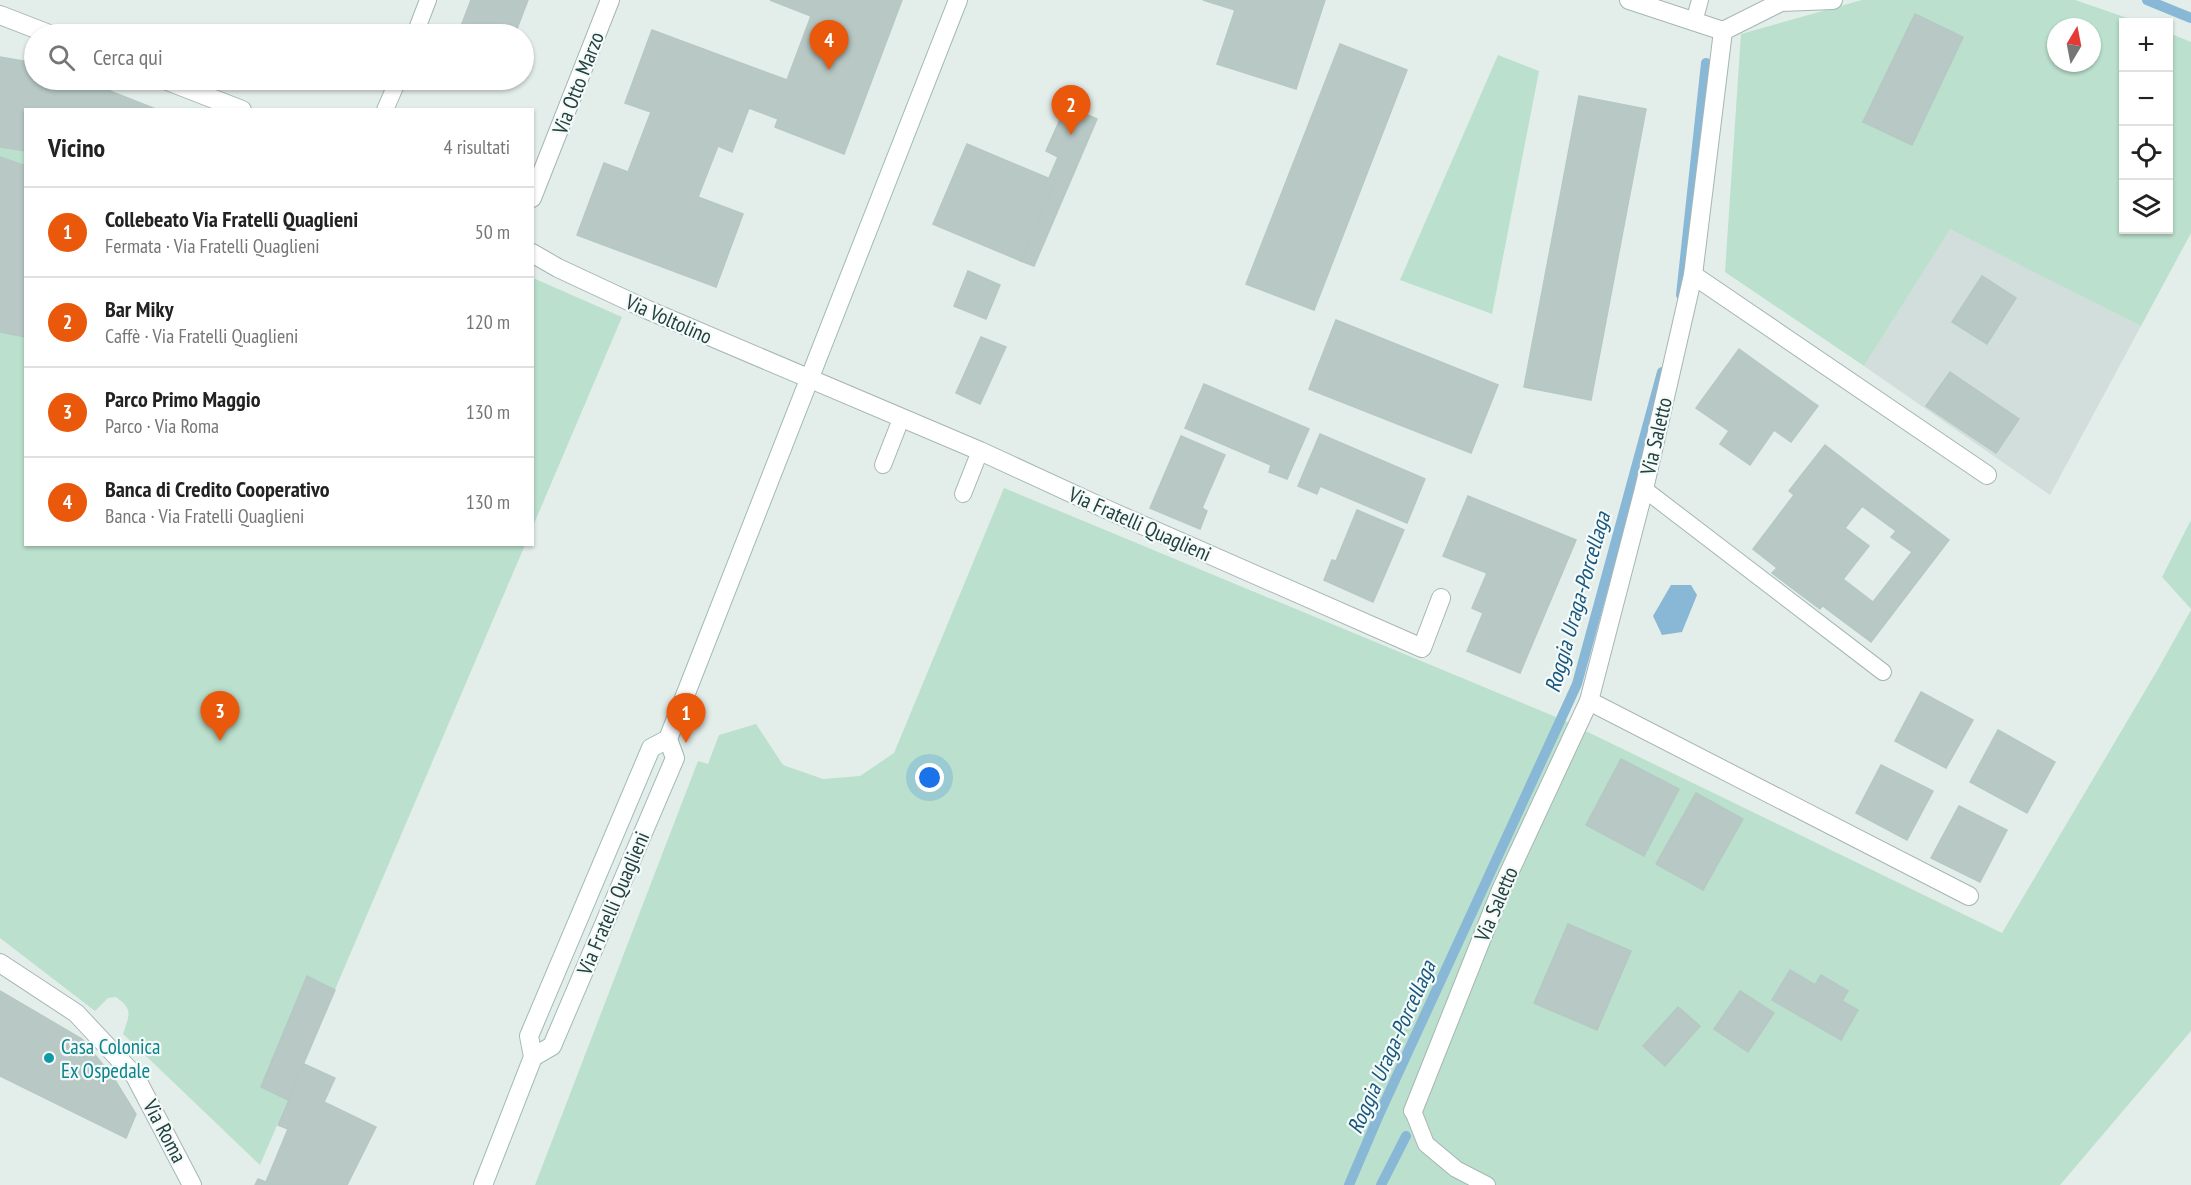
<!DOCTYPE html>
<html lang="it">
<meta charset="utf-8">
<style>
body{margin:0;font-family:"PT Sans Narrow",sans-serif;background:#f2f2f2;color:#222}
.controls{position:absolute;right:18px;top:18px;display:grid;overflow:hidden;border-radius:0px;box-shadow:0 2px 4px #0004}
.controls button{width:54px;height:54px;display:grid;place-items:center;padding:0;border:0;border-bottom:2px solid #e0e0e0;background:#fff;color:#222;font:30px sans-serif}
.compass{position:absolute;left:2047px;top:18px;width:54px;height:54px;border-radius:50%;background:#fff;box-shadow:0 2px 4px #0004;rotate:10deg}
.you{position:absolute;left:930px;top:778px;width:21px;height:21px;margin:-15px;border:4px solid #fff;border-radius:50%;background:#1a73e8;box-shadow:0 0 0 9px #1a73e833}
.badge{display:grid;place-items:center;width:39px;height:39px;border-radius:50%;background:#ea580c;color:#fff;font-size:20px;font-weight:700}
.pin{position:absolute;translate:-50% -50px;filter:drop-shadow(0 2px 3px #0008)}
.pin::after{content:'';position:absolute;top:32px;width:21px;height:18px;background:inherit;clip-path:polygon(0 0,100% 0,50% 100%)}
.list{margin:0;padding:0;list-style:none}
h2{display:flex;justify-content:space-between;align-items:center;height:78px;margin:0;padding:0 24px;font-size:26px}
h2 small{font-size:20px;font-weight:400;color:#767676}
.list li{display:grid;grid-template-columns:39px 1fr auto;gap:18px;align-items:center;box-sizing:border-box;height:90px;padding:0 24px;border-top:2px solid #e0e0e0}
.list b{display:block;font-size:22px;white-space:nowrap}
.list p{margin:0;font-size:20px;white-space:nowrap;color:#767676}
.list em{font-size:20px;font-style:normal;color:#767676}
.icon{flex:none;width:33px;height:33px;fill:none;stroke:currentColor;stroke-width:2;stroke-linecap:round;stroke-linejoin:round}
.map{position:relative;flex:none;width:2191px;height:1185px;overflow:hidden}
.search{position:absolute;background:#fff;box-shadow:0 2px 4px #0004;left:24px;top:24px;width:510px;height:66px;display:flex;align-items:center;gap:15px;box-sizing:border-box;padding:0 21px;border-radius:33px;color:#767676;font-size:22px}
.panel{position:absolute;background:#fff;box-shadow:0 2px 4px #0004;left:24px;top:108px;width:510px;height:438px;border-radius:0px}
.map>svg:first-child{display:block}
.built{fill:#d1dedb}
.green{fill:#bbe0cd;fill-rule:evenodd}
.water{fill:#88b8d6}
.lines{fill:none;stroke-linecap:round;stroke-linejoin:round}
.stream{stroke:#88b8d6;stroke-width:10}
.building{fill:#b8c9c5;stroke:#b5c8c4;stroke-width:1.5}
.lane-casing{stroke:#a5b6b4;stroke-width:18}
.street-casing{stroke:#a5b6b4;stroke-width:20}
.secondary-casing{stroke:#a1bab7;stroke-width:20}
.lane{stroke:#fff;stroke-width:16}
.street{stroke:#fff;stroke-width:18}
.secondary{stroke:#fff;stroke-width:18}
.culture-dot{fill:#0f9aa8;stroke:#f4faf8;stroke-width:2}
.labels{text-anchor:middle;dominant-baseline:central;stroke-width:4.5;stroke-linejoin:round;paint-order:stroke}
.street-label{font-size:21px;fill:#21403f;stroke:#f4faf8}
.culture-label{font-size:21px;fill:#0d838f;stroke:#f4faf8;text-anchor:start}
.water-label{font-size:22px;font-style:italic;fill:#185780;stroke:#f4faf8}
</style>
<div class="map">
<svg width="2191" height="1185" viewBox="0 0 2191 1185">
<rect width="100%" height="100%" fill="#e3eeeb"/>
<path class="built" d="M1950,228L2141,326L2050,495L1864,366Z"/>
<g class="green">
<path d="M1862,0H2075L2139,22H2124V230H2168L2169,33L2191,42V233L2141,326L1950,229L1864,366L1725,272L1741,34ZM2056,27H2092V63H2056Z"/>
<path d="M1498,55L1539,71L1492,314L1400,280Z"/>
<path d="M0,57L34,63V80H82L158,109L26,110V544L525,545L260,1165L123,1034C129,1015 134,1010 116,997L108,998L95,1011L0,938Z"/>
<path d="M533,278L622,317L533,526Z"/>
<path d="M1004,488L1561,719L2002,933L2158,669L2191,610V1031L2060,1185H535L698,761L708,764L719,735L756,724L783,765L823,779L860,776L894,753Z"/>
<path d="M2191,520V609L2162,577Z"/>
</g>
<path class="water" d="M1671,585H1691L1697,595L1682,632L1662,635L1653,616Z"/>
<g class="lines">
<g class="stream">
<path d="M2147,0L2191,18"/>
<path d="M1681,295L1706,63"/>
<path d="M1349,1185L1378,1117L1577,684L1662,372"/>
<path d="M1381,1185L1406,1136"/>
</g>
</g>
<g class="building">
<path d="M471,0H528L515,34H458Z"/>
<path d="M770,0H902L844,154L775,127L778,119L749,108L732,152L718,146L698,197L743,214L716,287L577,235L604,163L628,172L651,112L625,103L652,30L787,80L811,16Z"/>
<path d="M1203,0H1325L1296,89L1217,64L1235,10Z"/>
<path d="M1915,14L1963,37L1912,145L1863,122Z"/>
<path d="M1340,44L1407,70L1314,310L1246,284Z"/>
<path d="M0,57L34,63V80H82L158,110H26V151L0,147Z"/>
<path d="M1579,96L1646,109L1591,400L1524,387Z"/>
<path d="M1066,106L1097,119L1034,266L1021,261L1055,181L1049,178L1058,157L1046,151Z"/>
<path d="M967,144L1055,181L1021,261L933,224Z"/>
<path d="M0,157L26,166V337L0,332Z"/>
<path d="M968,271L1000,285L986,319L954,306Z"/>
<path d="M1982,276L2016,298L1987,344L1952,322Z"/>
<path d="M1336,320L1498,385L1471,453L1309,389Z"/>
<path d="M981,337L1006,347L980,404L956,393Z"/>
<path d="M1739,349L1818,406L1791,442L1774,430L1750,465L1720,444L1729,431L1696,408Z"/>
<path d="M1950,372L2019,419L1996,453L1926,406Z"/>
<path d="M1204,384L1309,429L1287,479L1269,472L1271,465L1185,428Z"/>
<path d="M1320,434L1425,479L1407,523L1320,486L1317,494L1298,486Z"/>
<path d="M1181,436L1225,455L1202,508L1207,511L1200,529L1150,508Z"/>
<path d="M1825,445L1878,486L1845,528L1869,546L1820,609L1772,573L1777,568L1753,549L1794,495L1789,491Z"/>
<path d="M1878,486L1949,540L1871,642L1823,606L1843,579L1873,602L1912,552L1891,537L1896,531L1862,506Z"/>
<path d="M1468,496L1576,540L1520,673L1467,651L1483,613L1472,608L1487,573L1443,556Z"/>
<path d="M1357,510L1404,530L1373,602L1324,580L1332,560L1336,561Z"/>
<path d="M1921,692L1973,720L1946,768L1895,741Z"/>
<path d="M1998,730L2055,762L2027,813L1970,782Z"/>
<path d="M1621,759L1679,789L1644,856L1586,825Z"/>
<path d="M1881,765L1933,791L1907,840L1856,813Z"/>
<path d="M1696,793L1743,819L1703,890L1656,864Z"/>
<path d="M1959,806L2007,830L1980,882L1931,858Z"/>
<path d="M1568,924L1631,951L1597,1030L1534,1003Z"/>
<path d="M1790,970L1815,985L1821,975L1848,991L1842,1001L1858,1010L1841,1040L1772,1000Z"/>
<path d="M307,976L335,990L288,1100L261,1087Z"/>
<path d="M0,991L82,1039L113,1077L136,1114L126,1138L0,1076Z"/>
<path d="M1740,991L1774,1013L1748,1052L1714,1029Z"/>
<path d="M1678,1007L1700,1026L1665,1066L1643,1046Z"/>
<path d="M304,1064L335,1078L324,1102L376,1127L347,1185H255L258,1179L266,1182L288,1129L278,1125Z"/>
</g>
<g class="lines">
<g class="lane-casing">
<g id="lane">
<path d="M1694,22L1700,0"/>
<path d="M415,34L428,0"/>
<path d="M385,110L398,80"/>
<path d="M883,465L901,419"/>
<path d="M1644,489L1883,672"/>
<path d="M963,494L980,451"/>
<path d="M1413,1111L1426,1144L1456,1169L1487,1185"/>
</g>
</g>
<g class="street-casing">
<g id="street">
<path d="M1629,0L1723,31"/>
<path d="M0,15L49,34"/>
<path d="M1723,31L1781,2L1833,0"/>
<path d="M165,80L242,110"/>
<path d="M532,198L610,0"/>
<path d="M532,253L558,268L648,310L980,451L1108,510L1422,648L1441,598"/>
<path d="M1693,275L1987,475"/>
<path d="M1589,701L1969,896"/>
<path d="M0,963L76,1013L135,1076L192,1185"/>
<path d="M1413,1111L1501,890L1589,701L1644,489L1693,275L1723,31"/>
</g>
</g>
<g class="secondary-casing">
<g id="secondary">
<path d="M533,1057L552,1046L675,758L668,739"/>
<path d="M483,1185L533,1057L529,1036L651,748L668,739L958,0"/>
</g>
</g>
<use href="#lane" class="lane"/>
<use href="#street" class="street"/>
<use href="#secondary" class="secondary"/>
</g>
<circle class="culture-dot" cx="49" cy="1058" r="6"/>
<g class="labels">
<g class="street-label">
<text transform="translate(578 83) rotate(-69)">Via Otto Marzo</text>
<text transform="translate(669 319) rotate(24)">Via Voltolino</text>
<text transform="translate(1656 436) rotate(-77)">Via Saletto</text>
<text transform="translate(1140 524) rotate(24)">Via Fratelli Quaglieni</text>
<text transform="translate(613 903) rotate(-67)">Via Fratelli Quaglieni</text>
<text transform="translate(1496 904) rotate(-67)">Via Saletto</text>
<text transform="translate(165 1131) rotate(62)">Via Roma</text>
</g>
<g class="culture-label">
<text x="61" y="1046">Casa Colonica<tspan x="61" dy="24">Ex Ospedale</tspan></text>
</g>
<g class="water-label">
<text transform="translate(1577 602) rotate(-74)">Roggia Uraga-Porcellaga</text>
<text transform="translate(1391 1047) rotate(-66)">Roggia Uraga-Porcellaga</text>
</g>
</g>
</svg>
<div class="controls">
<button>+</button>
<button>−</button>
<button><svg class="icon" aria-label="locate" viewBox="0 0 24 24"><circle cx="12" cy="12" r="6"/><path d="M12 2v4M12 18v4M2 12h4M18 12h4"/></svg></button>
<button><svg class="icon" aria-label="layers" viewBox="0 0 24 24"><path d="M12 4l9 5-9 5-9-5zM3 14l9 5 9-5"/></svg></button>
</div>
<svg class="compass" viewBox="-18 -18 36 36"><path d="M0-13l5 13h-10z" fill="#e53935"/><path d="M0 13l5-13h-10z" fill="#767676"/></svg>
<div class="you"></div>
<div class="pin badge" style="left:686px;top:743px">1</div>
<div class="pin badge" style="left:1071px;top:135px">2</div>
<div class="pin badge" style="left:220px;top:741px">3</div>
<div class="pin badge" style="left:829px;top:70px">4</div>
<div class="search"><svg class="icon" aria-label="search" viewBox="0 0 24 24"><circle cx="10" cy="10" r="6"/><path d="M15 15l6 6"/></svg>Cerca qui</div>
<section class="panel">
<h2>Vicino<small>4 risultati</small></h2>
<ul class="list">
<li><span class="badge">1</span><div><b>Collebeato Via Fratelli Quaglieni</b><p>Fermata · Via Fratelli Quaglieni</p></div><em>50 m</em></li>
<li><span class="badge">2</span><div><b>Bar Miky</b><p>Caffè · Via Fratelli Quaglieni</p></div><em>120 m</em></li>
<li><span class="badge">3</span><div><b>Parco Primo Maggio</b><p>Parco · Via Roma</p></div><em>130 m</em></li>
<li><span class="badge">4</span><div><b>Banca di Credito Cooperativo</b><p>Banca · Via Fratelli Quaglieni</p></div><em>130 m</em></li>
</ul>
</section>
</div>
